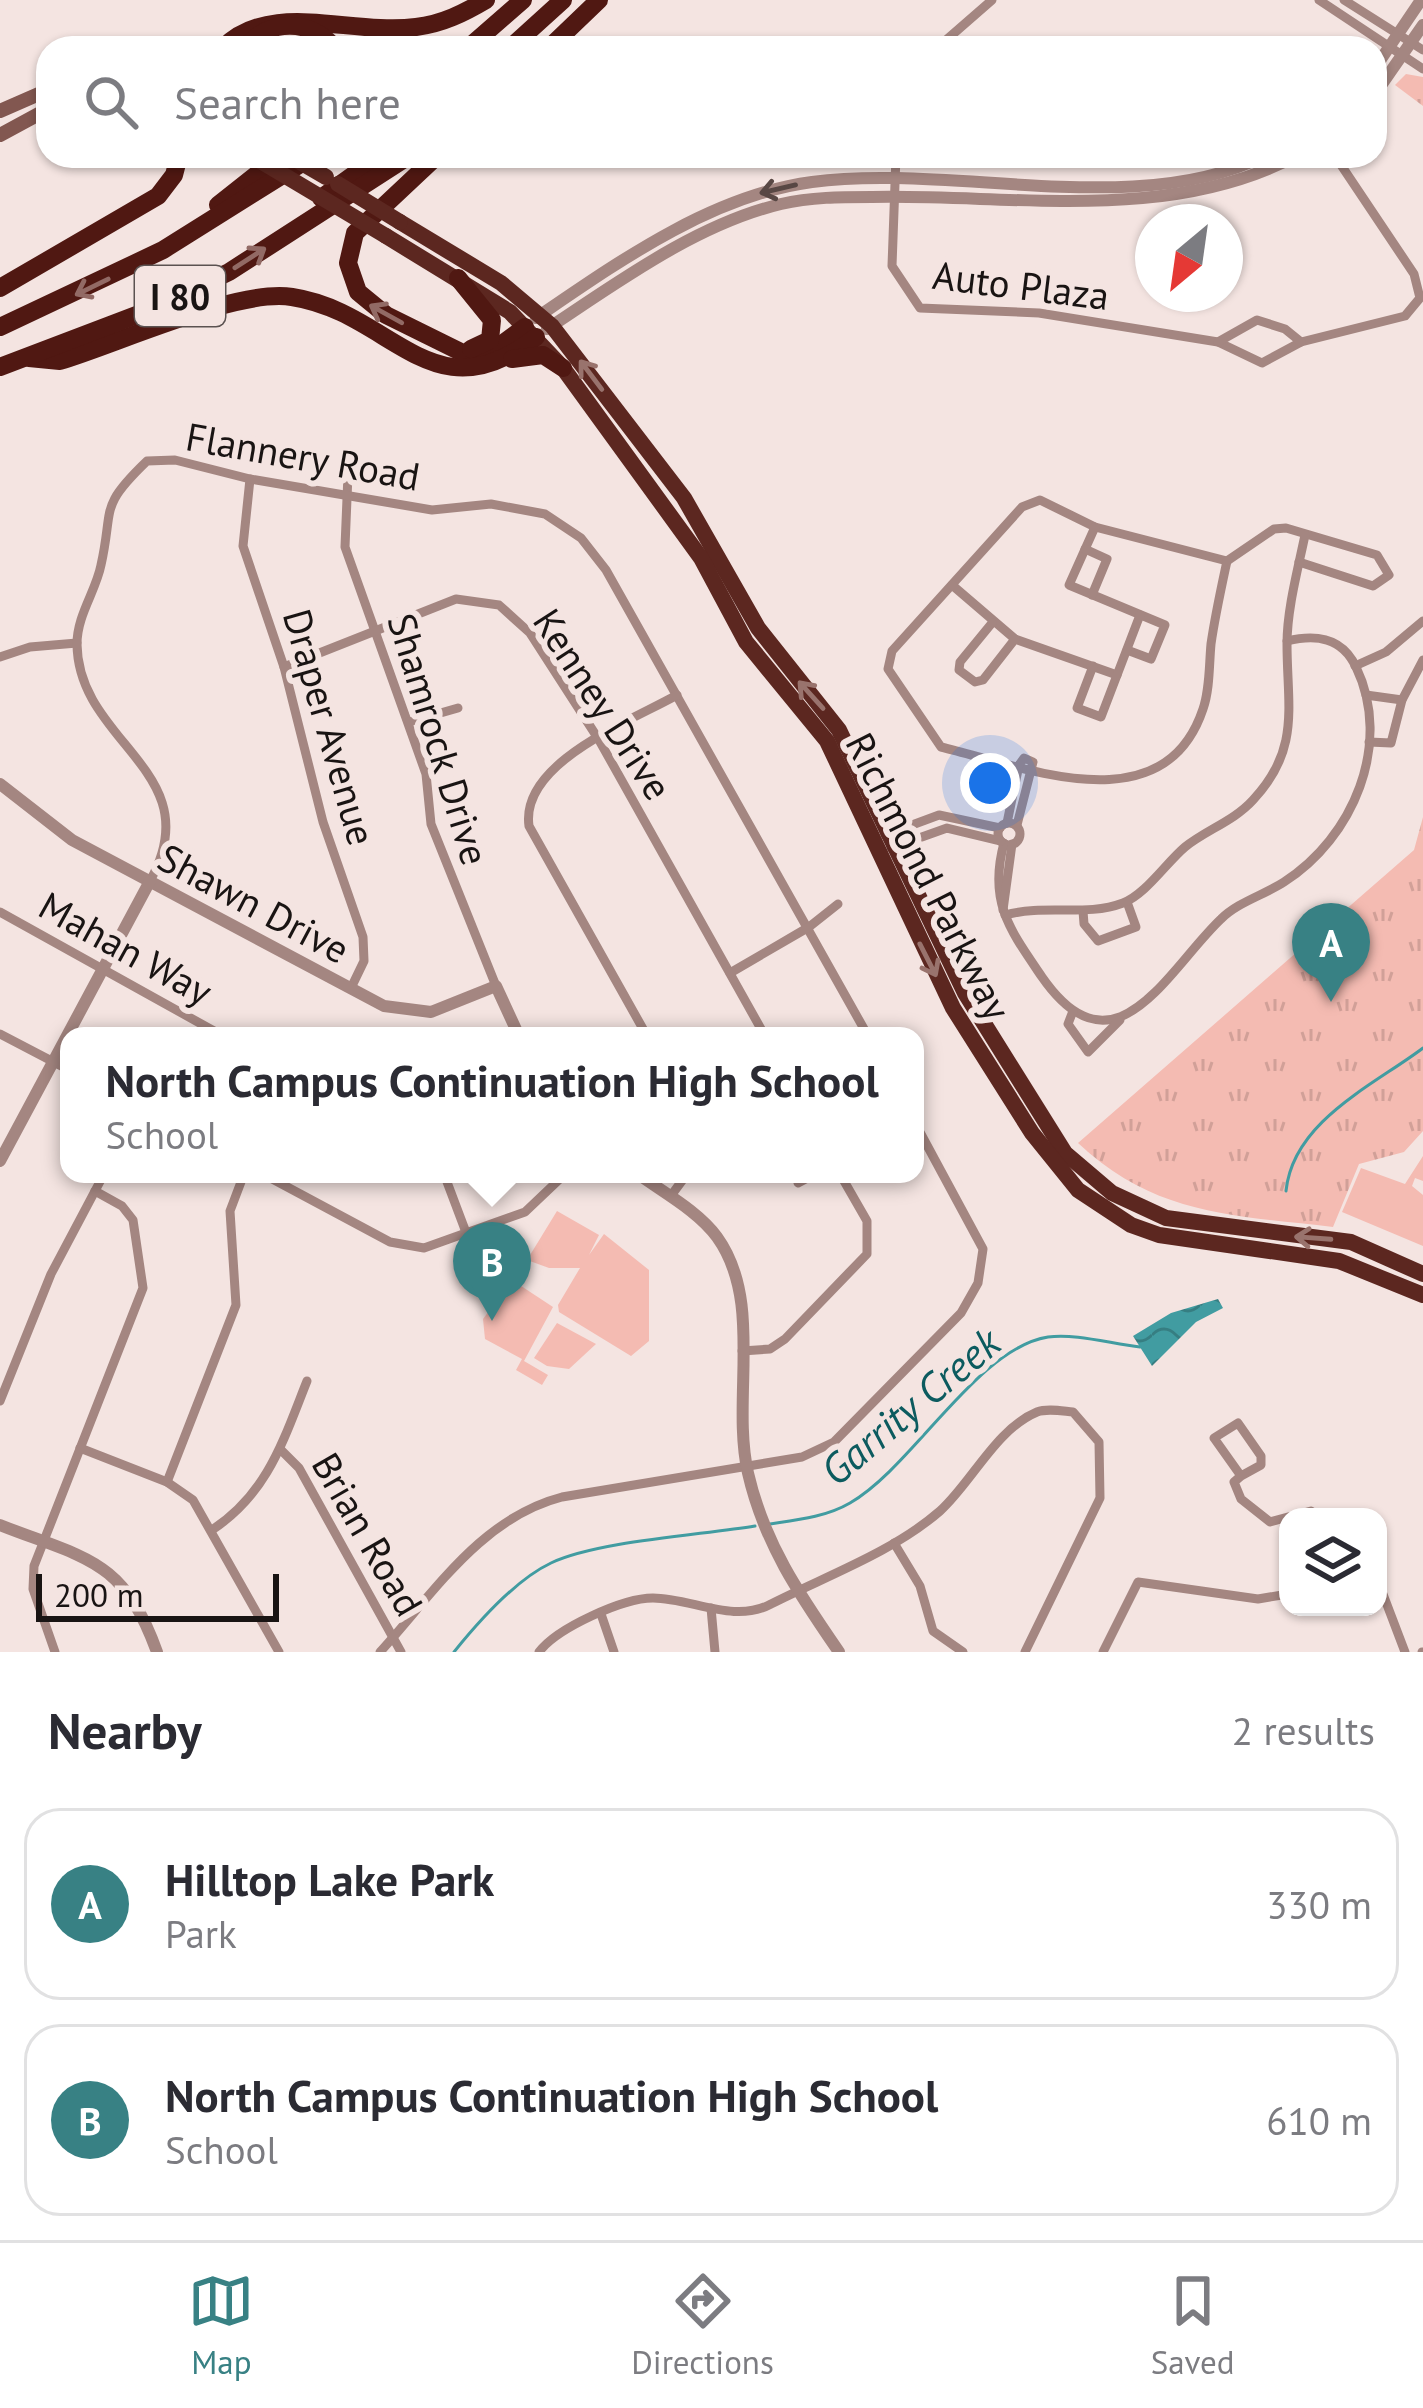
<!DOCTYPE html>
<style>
body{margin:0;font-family:"PT Sans",sans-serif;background:#f2f2f3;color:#2b2b33}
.controls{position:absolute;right:36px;bottom:36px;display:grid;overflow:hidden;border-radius:24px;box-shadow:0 3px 9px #0004}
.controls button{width:108px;height:108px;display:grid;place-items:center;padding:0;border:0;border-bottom:3px solid #e1e1e2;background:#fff;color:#2b2b33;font:60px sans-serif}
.compass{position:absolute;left:1135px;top:204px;width:108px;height:108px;border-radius:50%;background:#fff;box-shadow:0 3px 9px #0004;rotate:209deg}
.scale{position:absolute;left:36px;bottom:30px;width:243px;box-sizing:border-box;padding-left:12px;border:6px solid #191413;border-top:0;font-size:33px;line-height:42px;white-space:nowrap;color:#191413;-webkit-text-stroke:9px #f4e4e1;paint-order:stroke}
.you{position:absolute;left:990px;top:783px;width:42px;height:42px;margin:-30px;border:9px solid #fff;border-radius:50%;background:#1a73e8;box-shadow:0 0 0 18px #1a73e833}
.badge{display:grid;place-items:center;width:78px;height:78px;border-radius:50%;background:#388184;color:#fff;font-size:39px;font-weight:700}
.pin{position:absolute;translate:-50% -99px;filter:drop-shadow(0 3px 6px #0008)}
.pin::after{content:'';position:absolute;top:63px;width:42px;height:36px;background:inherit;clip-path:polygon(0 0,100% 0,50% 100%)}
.popup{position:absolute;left:60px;top:1027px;width:864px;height:156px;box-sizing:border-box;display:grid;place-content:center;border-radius:24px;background:#fff;filter:drop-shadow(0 3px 9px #0005);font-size:39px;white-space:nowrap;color:#7c7c81}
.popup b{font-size:45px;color:#2b2b33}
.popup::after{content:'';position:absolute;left:50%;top:100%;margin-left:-24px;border:24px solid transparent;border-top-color:#fff}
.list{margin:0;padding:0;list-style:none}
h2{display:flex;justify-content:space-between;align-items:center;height:156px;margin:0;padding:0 48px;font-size:51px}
h2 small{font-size:39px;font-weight:400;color:#7c7c81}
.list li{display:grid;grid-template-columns:78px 1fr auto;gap:36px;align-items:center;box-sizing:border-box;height:192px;margin:0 24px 24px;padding:0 24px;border:3px solid #e1e1e2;border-radius:36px}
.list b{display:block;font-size:45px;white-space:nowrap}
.list p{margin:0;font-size:39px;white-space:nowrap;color:#7c7c81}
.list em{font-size:39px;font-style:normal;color:#7c7c81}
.icon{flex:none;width:66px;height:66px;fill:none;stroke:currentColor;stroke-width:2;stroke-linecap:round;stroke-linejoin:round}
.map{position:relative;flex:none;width:1423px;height:1652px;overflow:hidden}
.search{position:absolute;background:#fff;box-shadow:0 3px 9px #0004;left:36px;right:36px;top:36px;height:132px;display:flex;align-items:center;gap:30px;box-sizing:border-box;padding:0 42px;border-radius:36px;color:#7c7c81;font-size:45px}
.sheet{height:588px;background:#fff}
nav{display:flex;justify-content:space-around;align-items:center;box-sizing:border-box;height:168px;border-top:3px solid #e1e1e2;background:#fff;font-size:33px;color:#7c7c81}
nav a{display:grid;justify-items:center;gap:6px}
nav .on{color:#388184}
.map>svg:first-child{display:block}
.grass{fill:#f4bbb2}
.park{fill:url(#park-tufts)}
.water{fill:url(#water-waves)}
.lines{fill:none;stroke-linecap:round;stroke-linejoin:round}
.stream{stroke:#419ca1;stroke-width:3}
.minor{stroke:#a48681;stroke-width:9}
.tertiary{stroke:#a48681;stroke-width:12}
.secondary{stroke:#825750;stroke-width:14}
.trunk{stroke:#5c2720;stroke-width:16}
.motorway{stroke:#501812;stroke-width:18}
.trunk-bridge{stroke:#5c2720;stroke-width:16}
.oneway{stroke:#584744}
.oneway2{stroke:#926a65}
.oneway3{stroke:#99736d}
.labels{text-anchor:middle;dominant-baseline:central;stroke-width:12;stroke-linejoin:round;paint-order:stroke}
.shield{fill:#f4e4e1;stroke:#5b5251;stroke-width:3}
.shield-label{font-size:36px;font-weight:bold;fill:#191413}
.street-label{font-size:39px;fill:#191413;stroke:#f4e4e1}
.water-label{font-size:42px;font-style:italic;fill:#0c5b5f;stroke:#f4e4e1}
</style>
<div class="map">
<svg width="1423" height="1652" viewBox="0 0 1423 1652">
<defs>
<pattern id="park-tufts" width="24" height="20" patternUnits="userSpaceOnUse" patternTransform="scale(3)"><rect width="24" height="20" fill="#f4bbb2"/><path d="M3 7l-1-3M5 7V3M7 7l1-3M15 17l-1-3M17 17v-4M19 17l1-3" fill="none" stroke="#d1a098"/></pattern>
<pattern id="water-waves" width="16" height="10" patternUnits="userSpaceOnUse" patternTransform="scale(3)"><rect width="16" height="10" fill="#419ca1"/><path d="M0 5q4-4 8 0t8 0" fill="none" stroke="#367e82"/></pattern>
</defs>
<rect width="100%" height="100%" fill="#f4e4e1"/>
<g class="grass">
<path d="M1423,1156V1181L1415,1178L1412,1186L1423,1195V1246L1342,1212L1361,1168L1405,1184Z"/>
<path d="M557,1211L599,1235L589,1255L604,1234L649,1270V1341L631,1356L559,1312L558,1305L580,1268H549L527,1260Z"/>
<path d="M512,1280L553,1307L524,1361L548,1375L542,1385L516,1370L522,1359L485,1339L483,1319Z"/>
<path d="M557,1323L596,1344L569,1369L547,1366L534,1358Z"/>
</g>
<g class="park">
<path d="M1406,74L1423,77V106L1395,85Z"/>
<path d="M1423,817V1131L1404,1152L1359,1164L1333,1227C1233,1215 1156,1216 1078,1143L1414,850Z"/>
</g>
<path class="water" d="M1218,1299L1223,1308L1196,1322L1152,1366L1133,1336L1171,1313Z"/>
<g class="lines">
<g class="stream">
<path d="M1286,1191C1293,1121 1374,1085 1423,1048"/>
<path d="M770,1524C797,1520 826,1517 850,1503C913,1467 977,1348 1048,1337C1075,1333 1112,1344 1140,1347"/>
<path d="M454,1652C479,1621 515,1580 551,1563C598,1541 701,1535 755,1526"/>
</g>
<g class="minor">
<path d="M1319,0L1423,69"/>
<path d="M1344,0L1423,50"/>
<path d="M937,48L992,0"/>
<path d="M896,156L892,266L920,308L1039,313L1218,342L1262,363L1301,342L1405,316L1420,298L1414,274L1335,156"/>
<path d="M1218,342L1257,320L1285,329L1301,342"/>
<path d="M349,450L345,547L426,774L431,824L496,986"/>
<path d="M250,479L243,546L284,667L323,822L363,937L364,961L351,988"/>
<path d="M1040,500L1095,527L1227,561C1221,589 1215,616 1211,644C1209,665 1210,689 1203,709C1164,826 1025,767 941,747L888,669L892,651L1022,507Z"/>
<path d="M1095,527L1069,585L1165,625L1151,659L1127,650"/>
<path d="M1085,549L1107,559L1092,595"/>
<path d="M1227,561L1274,529L1286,528L1377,555L1389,575L1373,586L1299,562"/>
<path d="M952,585L1015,639L1117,675"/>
<path d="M992,623L960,662L959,670L975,682L983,680L1015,639"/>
<path d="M0,657L30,647L77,643"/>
<path d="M1093,666L1077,708L1101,717L1140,615"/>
<path d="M1355,666L1386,652L1423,621"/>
<path d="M284,667L456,599L499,605L530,633L599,740L765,1036"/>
<path d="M1366,695L1402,700"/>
<path d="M409,722L458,708"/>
<path d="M1369,742L1391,743L1402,700L1423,660"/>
<path d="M1007,823L1019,765"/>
<circle cx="1009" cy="834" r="11"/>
<path d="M1017,825L1033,762L1024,758L1019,765"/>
<path d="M885,835L939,815L1000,828"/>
<path d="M1004,843C988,902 1010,930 1042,977C1115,1082 1168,969 1221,919C1238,902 1264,895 1284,882C1353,838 1393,744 1356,667C1342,637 1316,634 1287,641"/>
<path d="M891,848L947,828L1001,841"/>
<path d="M150,881C211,771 78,744 77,644C77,615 96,591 101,565C114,507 98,508 147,461L175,460L250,479L432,510L491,504L545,514L581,538L606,570L868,1036"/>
<path d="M1003,910L1012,844"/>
<path d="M1083,911L1084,924L1098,941L1136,927L1127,902"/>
<path d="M0,912L223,1036"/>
<path d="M1005,915C1046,904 1086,917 1123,903C1146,894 1166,863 1185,847C1206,830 1234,821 1253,800C1301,749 1287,706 1287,644C1287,609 1298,569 1305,535"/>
<path d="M730,973L809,927L838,904"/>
<path d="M1073,1011L1068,1024L1088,1052L1120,1020"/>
<path d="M0,1034L69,1070"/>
<path d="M647,1036L529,826C520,763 629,722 677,695"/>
<path d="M263,1174L390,1242L424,1248L525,1212L565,1174"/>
<path d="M444,1174L467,1235"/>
<path d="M798,1183L815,1174"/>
<path d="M670,1197L687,1174"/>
<path d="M742,1351L770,1349L785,1339L867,1254V1221L840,1174"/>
<path d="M0,1401L51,1274L104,1174"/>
<path d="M80,1448L167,1482L193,1500L279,1652"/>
<path d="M280,1449L299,1468L401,1652"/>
<path d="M1241,1476L1261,1465V1456L1238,1423L1214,1438L1241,1476L1234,1482L1241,1499L1270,1522L1288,1517"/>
<path d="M167,1482L236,1305L230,1211L244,1174"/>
<path d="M1289,1517L1311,1511L1316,1517"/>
<path d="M212,1530C268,1493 283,1441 307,1381"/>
<path d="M894,1543L920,1586L933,1631L963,1652"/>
<path d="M1378,1581L1405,1652"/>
<path d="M711,1608L715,1652"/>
<path d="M601,1614L614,1652"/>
<path d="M55,1652L33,1589L34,1566L143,1288L133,1220L122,1206L95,1191"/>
<path d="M380,1652C434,1593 481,1518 562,1497L802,1457L834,1442L961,1313L978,1283L983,1249L915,1123"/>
<path d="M539,1652C557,1628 623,1598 653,1598C691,1598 734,1624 771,1604C826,1576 893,1552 940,1511C972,1482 996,1429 1037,1412C1047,1408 1062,1411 1073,1412L1099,1442L1100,1498L1025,1652"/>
<path d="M1103,1652L1138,1582L1258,1599L1288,1594"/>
<path d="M1422,1652H1423"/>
</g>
<g class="tertiary">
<path d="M1375,68L1421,0"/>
<path d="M1375,94L1423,25"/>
<path d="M536,318C618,262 712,195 812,182C951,163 1137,220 1264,156"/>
<path d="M547,329C618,282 697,224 781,204C811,197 841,197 872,197C1013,194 1167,224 1296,156"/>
<path d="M0,784L72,840L384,1006L431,1012L496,986L519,1036"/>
<path d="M0,1161L150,881"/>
<path d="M638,1174C664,1193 698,1211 717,1237C764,1302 731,1399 748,1473C764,1543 799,1594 839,1652"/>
<path d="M0,1525C86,1559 123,1558 157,1652"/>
</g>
<g class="secondary">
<path d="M0,111L48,90"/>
<path d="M0,135L48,109"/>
</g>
<g class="trunk">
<path d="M400,222L501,283L552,326L684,498L758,628L839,730L965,993L1065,1153L1112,1193L1166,1218L1351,1242L1423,1274"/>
<path d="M386,236L510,312L563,368L701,558L746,642L827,741L953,1008L1032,1133L1078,1190L1131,1225L1159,1235L1339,1261L1423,1295"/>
</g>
<g class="motorway">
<path d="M223,48C270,0 348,35 416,27C442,24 464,13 486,0"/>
<path d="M245,48C270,18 310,19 335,48"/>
<path d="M468,48L523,0"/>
<path d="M510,48L563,0"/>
<path d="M549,48L599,0"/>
<path d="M437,156L355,233L348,263L358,292L386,315L469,356L494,350L525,327"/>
<path d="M321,198L380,156"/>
<path d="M218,205L280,156"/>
<path d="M458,278L492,320L490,340L471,349"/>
<path d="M0,288L158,196L174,175L179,156"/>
<path d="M0,327L163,250L313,156"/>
<path d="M29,358L60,361C117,344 238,288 292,297C392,312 433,419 536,337"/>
<path d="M512,359L543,355L563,368"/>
<path d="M0,367L155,308L229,272L409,156"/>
</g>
<g class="trunk-bridge">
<path d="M252,156L386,236"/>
<path d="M290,156L326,177"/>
<path d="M338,184L400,222"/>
</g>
</g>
<defs><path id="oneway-shaft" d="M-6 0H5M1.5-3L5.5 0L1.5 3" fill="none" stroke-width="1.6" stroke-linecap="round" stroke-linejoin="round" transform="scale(3)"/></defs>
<use class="oneway" href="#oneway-shaft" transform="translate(778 189) rotate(167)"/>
<g class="oneway2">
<use href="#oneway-shaft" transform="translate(250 258) rotate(-33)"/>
<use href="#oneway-shaft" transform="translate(92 287) rotate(154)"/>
<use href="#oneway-shaft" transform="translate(386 314) rotate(-151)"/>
</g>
<g class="oneway3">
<use href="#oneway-shaft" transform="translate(591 375) rotate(-127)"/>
<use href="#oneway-shaft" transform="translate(811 695) rotate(-132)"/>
<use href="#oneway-shaft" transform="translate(928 960) rotate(63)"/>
<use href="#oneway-shaft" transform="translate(1313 1238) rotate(-176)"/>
</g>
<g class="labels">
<rect class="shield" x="135" y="266" width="90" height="60" rx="9"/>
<g class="shield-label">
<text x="180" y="296">I 80</text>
</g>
<g class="street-label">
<text transform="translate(1021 285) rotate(7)">Auto Plaza</text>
<text transform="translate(303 456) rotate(10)">Flannery Road</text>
<text transform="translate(603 704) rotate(57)">Kenney Drive</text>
<text transform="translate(330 727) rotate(74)">Draper Avenue</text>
<text transform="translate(439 739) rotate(73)">Shamrock Drive</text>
<text transform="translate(929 876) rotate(63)">Richmond Parkway</text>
<text transform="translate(254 903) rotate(28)">Shawn Drive</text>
<text transform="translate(126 948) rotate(29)">Mahan Way</text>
<text transform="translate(368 1534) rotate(60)">Brian Road</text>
</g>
<g class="water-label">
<text transform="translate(910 1406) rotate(-40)">Garrity Creek</text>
</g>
</g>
</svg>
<div class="controls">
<button><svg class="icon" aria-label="layers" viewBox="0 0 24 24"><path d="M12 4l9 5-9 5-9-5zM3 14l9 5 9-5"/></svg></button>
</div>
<svg class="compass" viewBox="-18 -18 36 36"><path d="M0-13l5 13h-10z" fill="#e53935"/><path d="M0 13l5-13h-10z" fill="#7c7c81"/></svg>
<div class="scale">200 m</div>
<div class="you"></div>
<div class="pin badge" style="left:1331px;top:1002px">A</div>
<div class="pin badge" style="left:492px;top:1321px">B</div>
<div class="popup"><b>North Campus Continuation High School</b>School</div>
<div class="search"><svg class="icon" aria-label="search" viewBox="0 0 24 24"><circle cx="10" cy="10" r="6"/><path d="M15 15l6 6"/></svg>Search here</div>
</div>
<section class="sheet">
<h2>Nearby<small>2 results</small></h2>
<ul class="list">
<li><span class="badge">A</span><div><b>Hilltop Lake Park</b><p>Park</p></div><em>330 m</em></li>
<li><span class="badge">B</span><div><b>North Campus Continuation High School</b><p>School</p></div><em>610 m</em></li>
</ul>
</section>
<nav>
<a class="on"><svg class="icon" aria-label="map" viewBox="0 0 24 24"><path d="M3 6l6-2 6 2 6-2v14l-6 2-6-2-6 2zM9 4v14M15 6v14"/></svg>Map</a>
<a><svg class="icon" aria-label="directions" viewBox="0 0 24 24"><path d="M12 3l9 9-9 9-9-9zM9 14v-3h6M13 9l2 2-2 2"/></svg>Directions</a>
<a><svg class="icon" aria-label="saved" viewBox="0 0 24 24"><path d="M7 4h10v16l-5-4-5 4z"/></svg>Saved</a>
</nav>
